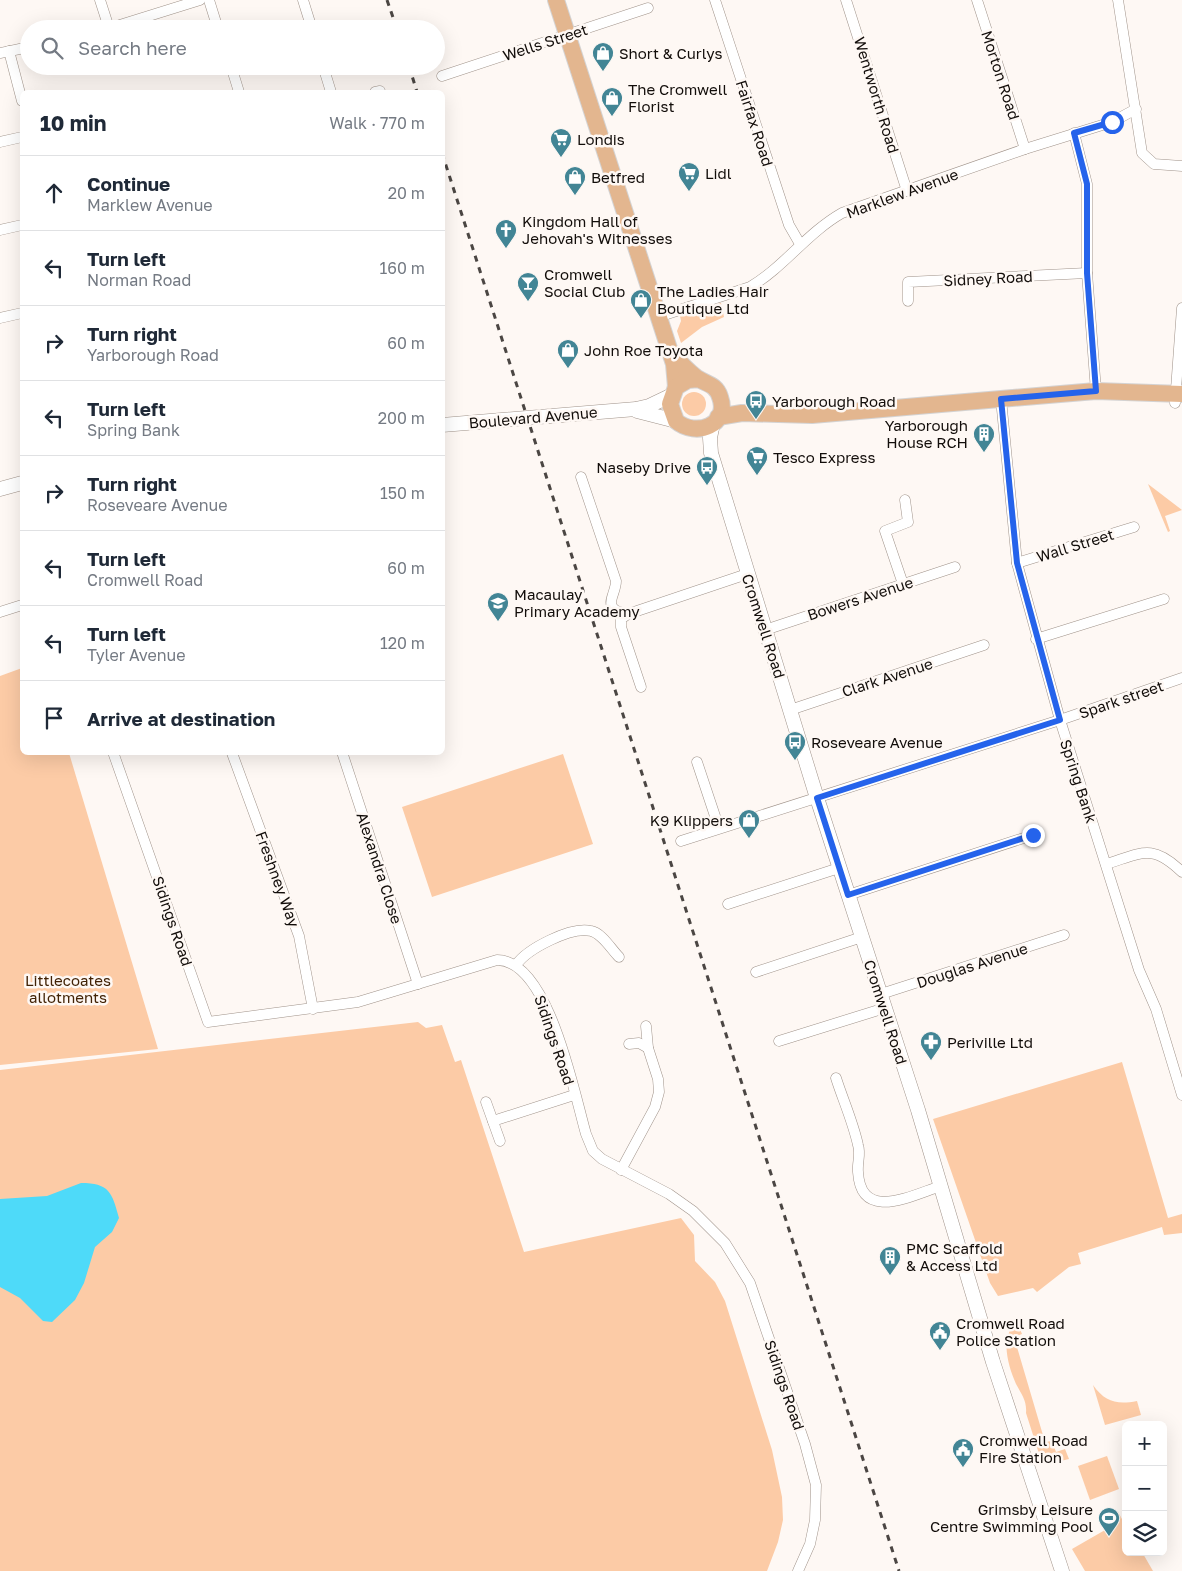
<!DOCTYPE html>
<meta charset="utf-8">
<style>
body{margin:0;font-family:"Golos Text",sans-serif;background:#f2f2f3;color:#1f2937}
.controls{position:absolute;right:15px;bottom:15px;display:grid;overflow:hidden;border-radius:8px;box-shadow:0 5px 20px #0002}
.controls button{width:45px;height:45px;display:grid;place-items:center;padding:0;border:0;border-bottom:1px solid #e0e1e3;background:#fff;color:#1f2937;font:25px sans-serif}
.stop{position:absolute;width:15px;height:15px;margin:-11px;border:4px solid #2563eb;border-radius:50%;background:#fff}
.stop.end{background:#2563eb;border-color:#fff;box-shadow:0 1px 5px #0008}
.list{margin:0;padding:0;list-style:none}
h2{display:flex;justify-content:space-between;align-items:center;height:65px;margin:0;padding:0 20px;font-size:21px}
h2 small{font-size:16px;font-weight:400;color:#747a83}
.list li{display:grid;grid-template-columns:32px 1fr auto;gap:15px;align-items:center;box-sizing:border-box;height:75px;padding:0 20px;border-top:1px solid #e0e1e3}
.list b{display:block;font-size:19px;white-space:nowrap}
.list p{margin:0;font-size:16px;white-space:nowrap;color:#747a83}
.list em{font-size:16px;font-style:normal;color:#747a83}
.icon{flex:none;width:28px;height:28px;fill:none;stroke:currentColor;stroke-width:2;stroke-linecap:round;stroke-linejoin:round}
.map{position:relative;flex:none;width:1182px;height:1571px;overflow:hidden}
.search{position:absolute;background:#fff;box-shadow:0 5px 20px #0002;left:20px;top:20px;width:425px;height:55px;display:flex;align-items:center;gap:12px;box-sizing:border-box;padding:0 18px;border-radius:28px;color:#747a83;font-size:19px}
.panel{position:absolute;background:#fff;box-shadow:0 5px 20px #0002;left:20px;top:90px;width:425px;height:665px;border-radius:8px}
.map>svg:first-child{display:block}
.green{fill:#fccba6}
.water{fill:#4edaf9}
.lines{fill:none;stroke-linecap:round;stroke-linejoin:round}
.minor-casing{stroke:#a0938a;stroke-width:11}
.tertiary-casing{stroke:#a0938a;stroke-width:15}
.primary-casing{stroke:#d4d3d3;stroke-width:18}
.minor{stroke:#fff;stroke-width:10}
.tertiary{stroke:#fff;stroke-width:14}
.primary{stroke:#e3b68f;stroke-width:16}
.rail{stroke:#4b4643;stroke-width:3;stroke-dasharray:6 6;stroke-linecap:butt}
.route{stroke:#2563eb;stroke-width:6}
.labels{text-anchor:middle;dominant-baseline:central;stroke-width:5;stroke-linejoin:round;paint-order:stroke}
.street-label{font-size:15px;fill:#120d0a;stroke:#fef8f4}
.poi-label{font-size:15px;fill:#120d0a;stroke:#fef8f4;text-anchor:start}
.park-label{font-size:15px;fill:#422306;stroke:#fef8f4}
</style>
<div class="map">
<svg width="1182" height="1571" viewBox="0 0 1182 1571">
<rect width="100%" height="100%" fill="#fef8f4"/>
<g class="green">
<path d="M721,303L724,317L702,327L681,343L677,331L681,321L680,316Z"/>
<circle cx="694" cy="404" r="12"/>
<path d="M1148,484L1182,510L1165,516L1170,531L1168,532Z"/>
<path d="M22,668V752L69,753L158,1049L0,1065V676Z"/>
<path d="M563,754L593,844L432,897L402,807Z"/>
<path d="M418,1022L426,1028L442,1025L455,1062L461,1060L524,1252L681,1218L694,1235L695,1261L715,1282L725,1301L772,1450L782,1497L783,1520L778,1542L767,1571H0V1070Z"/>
<path d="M1122,1062L1168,1218L1182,1214V1233L1164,1235L1162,1227L1078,1253L1081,1264L1069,1267L1037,1292L1033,1288L998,1296L990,1283L933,1119Z"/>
<path d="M1017,1322L1022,1334L1014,1337L1045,1442L1052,1441L1056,1452L1065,1449L1069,1459L1048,1464L1041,1460L1026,1413C1027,1401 1022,1395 1016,1384C1008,1366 999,1336 1017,1322Z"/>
<path d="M1093,1385C1105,1402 1117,1405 1137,1401L1141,1415L1105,1425Z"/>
<path d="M1107,1456L1119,1489L1090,1500L1078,1466Z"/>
<path d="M1118,1512L1126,1526V1552H1142L1153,1571H1085L1072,1549L1112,1526L1108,1518Z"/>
</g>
<path class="water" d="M81,1183C109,1183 112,1192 119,1218L112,1232L95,1247L84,1283L75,1300L52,1322L43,1321L20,1298L0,1287V1199L47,1196Z"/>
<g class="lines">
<g class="minor-casing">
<g id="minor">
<path d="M100,0L109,28"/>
<path d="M209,0L218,29"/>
<path d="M303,0L312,29"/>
<path d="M715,0L789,225L800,244"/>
<path d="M846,0L907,191"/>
<path d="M977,0L1025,149"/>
<path d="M1118,0L1142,153L1154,164L1182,166"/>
<path d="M107,29L200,0"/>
<path d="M9,51L22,101"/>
<path d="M0,53L29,47"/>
<path d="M231,66L239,92"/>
<path d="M323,66L331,92"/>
<path d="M442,76L648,8"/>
<path d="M375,92L380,91"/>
<path d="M1074,133L1087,184V273L1096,391"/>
<path d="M0,142L22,137"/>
<path d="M0,230L22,225"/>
<path d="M908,301V282L1087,273"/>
<path d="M658,317L750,287C784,267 807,233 842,213L1025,149L1112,122L1136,109"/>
<path d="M0,318L22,313"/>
<path d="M1001,399L1017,563L1060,720L1139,970L1156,1009L1182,1095"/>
<path d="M1175,403L1182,308"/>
<path d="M581,477L616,581C616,596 599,609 628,614"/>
<path d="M1017,563L1134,527"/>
<path d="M903,584L885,531L908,522L905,500"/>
<path d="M0,612L22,605"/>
<path d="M765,630L955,567"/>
<path d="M1036,639L1164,599"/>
<path d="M641,687L621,627V619L628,614L747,574"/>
<path d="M790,710L984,645"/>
<path d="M113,752L208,1022L358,1002L497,960C549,960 574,1093 586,1134L593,1151L602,1159L669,1194L693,1211L725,1243L750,1283L805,1444L816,1485L815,1520L810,1544L798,1571"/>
<path d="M342,752L418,984"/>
<path d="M232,753L299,936L313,1009"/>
<path d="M697,762L719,828"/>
<path d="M681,841L1060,720L1182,678"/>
<path d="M1106,864C1142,853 1152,843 1182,872"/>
<path d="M848,895L1033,835"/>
<path d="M728,904L839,868"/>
<path d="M516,965C527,949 571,926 591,931C602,933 611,949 619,957"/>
<path d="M756,972L862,937"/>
<path d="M881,994L1064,935"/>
<path d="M779,1041L885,1008"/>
<path d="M629,1044L639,1043L648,1048"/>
<path d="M836,1078C843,1100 853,1122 858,1145C861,1154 857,1163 858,1172C861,1223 912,1195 941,1186"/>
<path d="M486,1102L500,1141"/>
<path d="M493,1121L574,1095"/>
<path d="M621,1170L655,1107L659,1092L658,1079L648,1048L646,1026"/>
</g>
</g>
<g class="tertiary-casing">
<g id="tertiary">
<path d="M637,411L676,421"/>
<path d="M713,423L710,438L711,453L817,798L918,1110L993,1362L1062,1571"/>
<path d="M442,425L636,409L649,406L672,395"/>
<path d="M0,489L22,483"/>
</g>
</g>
<g class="primary-casing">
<g id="primary">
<path d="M556,0L674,364L676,387"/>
<path d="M672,353C679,362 688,371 697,378C706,384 716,384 720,397C730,425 696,438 676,421L670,404L676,387L688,380L699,379"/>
<path d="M718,417L742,413L812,415L1096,391L1182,394"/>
</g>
</g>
<use href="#minor" class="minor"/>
<use href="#tertiary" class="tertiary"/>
<use href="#primary" class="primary"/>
<g class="rail">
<path d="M387,0L397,29"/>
<path d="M409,66L417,92"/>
<path d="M442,153L899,1571"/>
</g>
</g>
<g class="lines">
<path class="route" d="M1033,835L848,895L817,798L1060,720L1017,563L1001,399L1096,391L1087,273V184L1074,133L1112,122"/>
</g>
<defs>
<g id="shop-pin" transform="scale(1.125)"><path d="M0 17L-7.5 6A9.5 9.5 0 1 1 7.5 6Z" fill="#428595" stroke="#fef8f4"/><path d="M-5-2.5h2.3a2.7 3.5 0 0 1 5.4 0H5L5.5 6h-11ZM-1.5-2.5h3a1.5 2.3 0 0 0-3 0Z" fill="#fff"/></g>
<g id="supermarket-pin" transform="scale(1.125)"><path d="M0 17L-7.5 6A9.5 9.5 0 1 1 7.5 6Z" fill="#428595" stroke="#fef8f4"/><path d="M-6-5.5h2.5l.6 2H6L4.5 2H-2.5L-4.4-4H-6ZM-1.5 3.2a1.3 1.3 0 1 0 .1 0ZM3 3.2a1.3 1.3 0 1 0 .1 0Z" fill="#fff"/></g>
<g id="church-pin" transform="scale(1.125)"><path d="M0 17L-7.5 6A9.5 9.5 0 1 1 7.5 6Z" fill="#428595" stroke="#fef8f4"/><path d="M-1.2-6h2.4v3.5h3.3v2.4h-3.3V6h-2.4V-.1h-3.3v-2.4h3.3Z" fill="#fff"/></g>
<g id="bar-pin" transform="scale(1.125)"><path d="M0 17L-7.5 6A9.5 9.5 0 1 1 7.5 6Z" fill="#428595" stroke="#fef8f4"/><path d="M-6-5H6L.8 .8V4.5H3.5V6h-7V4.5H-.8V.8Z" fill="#fff"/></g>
<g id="bus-pin" transform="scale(1.125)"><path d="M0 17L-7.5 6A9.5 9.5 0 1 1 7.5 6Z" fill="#428595" stroke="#fef8f4"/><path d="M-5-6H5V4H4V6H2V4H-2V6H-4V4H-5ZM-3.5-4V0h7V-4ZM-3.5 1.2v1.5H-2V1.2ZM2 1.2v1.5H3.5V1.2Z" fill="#fff"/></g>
<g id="building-pin" transform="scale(1.125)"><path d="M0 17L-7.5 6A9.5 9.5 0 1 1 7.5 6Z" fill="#428595" stroke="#fef8f4"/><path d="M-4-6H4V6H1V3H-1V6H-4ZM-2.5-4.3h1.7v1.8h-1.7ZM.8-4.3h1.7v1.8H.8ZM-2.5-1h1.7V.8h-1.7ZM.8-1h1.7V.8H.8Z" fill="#fff"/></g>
<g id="school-pin" transform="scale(1.125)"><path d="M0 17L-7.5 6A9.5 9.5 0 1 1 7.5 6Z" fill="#428595" stroke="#fef8f4"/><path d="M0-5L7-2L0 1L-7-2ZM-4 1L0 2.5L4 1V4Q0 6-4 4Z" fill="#fff"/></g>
<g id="pharmacy-pin" transform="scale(1.125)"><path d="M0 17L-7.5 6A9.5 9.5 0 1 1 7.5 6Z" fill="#428595" stroke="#fef8f4"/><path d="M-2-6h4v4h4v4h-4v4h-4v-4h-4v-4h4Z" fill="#fff"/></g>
<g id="civic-pin" transform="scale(1.125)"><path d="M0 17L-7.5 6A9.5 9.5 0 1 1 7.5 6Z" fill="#428595" stroke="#fef8f4"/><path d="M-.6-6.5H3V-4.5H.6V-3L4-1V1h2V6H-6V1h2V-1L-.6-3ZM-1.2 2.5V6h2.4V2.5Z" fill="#fff"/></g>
<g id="stadium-pin" transform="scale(1.125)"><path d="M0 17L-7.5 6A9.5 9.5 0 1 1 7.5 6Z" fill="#428595" stroke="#fef8f4"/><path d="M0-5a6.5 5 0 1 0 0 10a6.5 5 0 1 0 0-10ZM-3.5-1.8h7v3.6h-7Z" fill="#fff"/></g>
</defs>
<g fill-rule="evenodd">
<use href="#shop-pin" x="603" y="53"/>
<use href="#shop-pin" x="612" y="98"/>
<use href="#supermarket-pin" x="561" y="139"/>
<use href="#supermarket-pin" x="689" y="173"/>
<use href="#shop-pin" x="575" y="177"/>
<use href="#church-pin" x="506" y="230"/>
<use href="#bar-pin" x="528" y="283"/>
<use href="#shop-pin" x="641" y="300"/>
<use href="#shop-pin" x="568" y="350"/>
<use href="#bus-pin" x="756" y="401"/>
<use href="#building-pin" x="984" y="434"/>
<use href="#supermarket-pin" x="757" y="457"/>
<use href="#bus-pin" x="707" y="467"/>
<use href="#school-pin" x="498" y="603"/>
<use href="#bus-pin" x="795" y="742"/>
<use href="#shop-pin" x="749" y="820"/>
<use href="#pharmacy-pin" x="931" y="1042"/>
<use href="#building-pin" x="890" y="1257"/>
<use href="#civic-pin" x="940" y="1332"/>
<use href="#civic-pin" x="963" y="1449"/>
<use href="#stadium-pin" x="1109" y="1518"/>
</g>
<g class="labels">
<g class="street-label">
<text transform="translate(545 42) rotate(-18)">Wells Street</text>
<text transform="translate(1001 75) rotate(72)">Morton Road</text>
<text transform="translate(877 95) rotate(73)">Wentworth Road</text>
<text transform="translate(755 123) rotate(72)">Fairfax Road</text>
<text transform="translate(902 193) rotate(-20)">Marklew Avenue</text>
<text transform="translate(988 278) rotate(-3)">Sidney Road</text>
<text transform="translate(533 417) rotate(-5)">Boulevard Avenue</text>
<text transform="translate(1075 545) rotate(-17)">Wall Street</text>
<text transform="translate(860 598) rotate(-18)">Bowers Avenue</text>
<text transform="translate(764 626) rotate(72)">Cromwell Road</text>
<text transform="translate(887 677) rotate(-18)">Clark Avenue</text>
<text transform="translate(1121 699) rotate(-19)">Spark street</text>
<text transform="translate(1079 781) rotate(72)">Spring Bank</text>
<text transform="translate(380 868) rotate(72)">Alexandra Close</text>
<text transform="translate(278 879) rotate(70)">Freshney Way</text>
<text transform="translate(173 921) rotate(71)">Sidings Road</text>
<text transform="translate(972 965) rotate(-18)">Douglas Avenue</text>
<text transform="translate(886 1012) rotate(72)">Cromwell Road</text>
<text transform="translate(555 1040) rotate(71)">Sidings Road</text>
<text transform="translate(785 1385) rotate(71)">Sidings Road</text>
</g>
<g class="poi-label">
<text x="619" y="53">Short &amp; Curlys</text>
<text x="628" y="89">The Cromwell<tspan x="628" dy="17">Florist</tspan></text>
<text x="577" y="139">Londis</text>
<text x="705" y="173">Lidl</text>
<text x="591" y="177">Betfred</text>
<text x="522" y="221">Kingdom Hall of<tspan x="522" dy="17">Jehovah's Witnesses</tspan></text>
<text x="544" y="274">Cromwell<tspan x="544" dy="17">Social Club</tspan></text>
<text x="657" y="291">The Ladies Hair<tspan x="657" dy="17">Boutique Ltd</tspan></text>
<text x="584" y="350">John Roe Toyota</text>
<text x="772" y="401">Yarborough Road</text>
<text x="968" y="425" text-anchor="end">Yarborough<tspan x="968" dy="17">House RCH</tspan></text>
<text x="773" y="457">Tesco Express</text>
<text x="691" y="467" text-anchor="end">Naseby Drive</text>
<text x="514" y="594">Macaulay<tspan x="514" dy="17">Primary Academy</tspan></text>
<text x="811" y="742">Roseveare Avenue</text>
<text x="733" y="820" text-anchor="end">K9 Klippers</text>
<text x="947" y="1042">Periville Ltd</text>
<text x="906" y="1248">PMC Scaffold<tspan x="906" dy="17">&amp; Access Ltd</tspan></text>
<text x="956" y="1323">Cromwell Road<tspan x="956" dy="17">Police Station</tspan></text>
<text x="979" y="1440">Cromwell Road<tspan x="979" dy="17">Fire Station</tspan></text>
<text x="1093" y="1509" text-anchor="end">Grimsby Leisure<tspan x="1093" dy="17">Centre Swimming Pool</tspan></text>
</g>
<g class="park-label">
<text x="68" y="980">Littlecoates<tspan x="68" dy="17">allotments</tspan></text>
</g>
</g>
</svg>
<div class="controls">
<button>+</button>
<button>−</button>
<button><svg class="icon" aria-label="layers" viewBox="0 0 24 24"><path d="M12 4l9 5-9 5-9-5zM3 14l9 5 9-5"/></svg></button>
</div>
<div class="stop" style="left:1112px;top:122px"></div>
<div class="stop end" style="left:1033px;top:835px"></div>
<div class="search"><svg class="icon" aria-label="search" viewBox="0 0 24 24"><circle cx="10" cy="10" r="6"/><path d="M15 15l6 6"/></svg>Search here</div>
<section class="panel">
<h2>10 min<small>Walk · 770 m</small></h2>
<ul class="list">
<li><svg class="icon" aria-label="ahead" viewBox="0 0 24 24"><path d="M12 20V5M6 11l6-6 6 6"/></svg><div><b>Continue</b><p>Marklew Avenue</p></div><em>20 m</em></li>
<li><svg class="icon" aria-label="left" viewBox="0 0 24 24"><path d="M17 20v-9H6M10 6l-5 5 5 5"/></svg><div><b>Turn left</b><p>Norman Road</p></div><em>160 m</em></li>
<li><svg class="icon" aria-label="right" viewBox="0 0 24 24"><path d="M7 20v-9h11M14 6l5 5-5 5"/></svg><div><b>Turn right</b><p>Yarborough Road</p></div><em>60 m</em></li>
<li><svg class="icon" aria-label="left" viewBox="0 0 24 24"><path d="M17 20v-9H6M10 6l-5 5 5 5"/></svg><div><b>Turn left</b><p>Spring Bank</p></div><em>200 m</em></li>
<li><svg class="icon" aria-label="right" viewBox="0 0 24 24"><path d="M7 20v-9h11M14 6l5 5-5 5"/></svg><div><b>Turn right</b><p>Roseveare Avenue</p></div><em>150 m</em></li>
<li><svg class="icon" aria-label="left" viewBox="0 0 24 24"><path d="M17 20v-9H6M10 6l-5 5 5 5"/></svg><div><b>Turn left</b><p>Cromwell Road</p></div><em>60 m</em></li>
<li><svg class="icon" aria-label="left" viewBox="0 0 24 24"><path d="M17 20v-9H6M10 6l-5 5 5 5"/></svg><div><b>Turn left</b><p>Tyler Avenue</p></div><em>120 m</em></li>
<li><svg class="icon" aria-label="arrive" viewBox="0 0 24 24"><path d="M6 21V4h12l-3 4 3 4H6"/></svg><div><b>Arrive at destination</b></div></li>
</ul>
</section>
</div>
